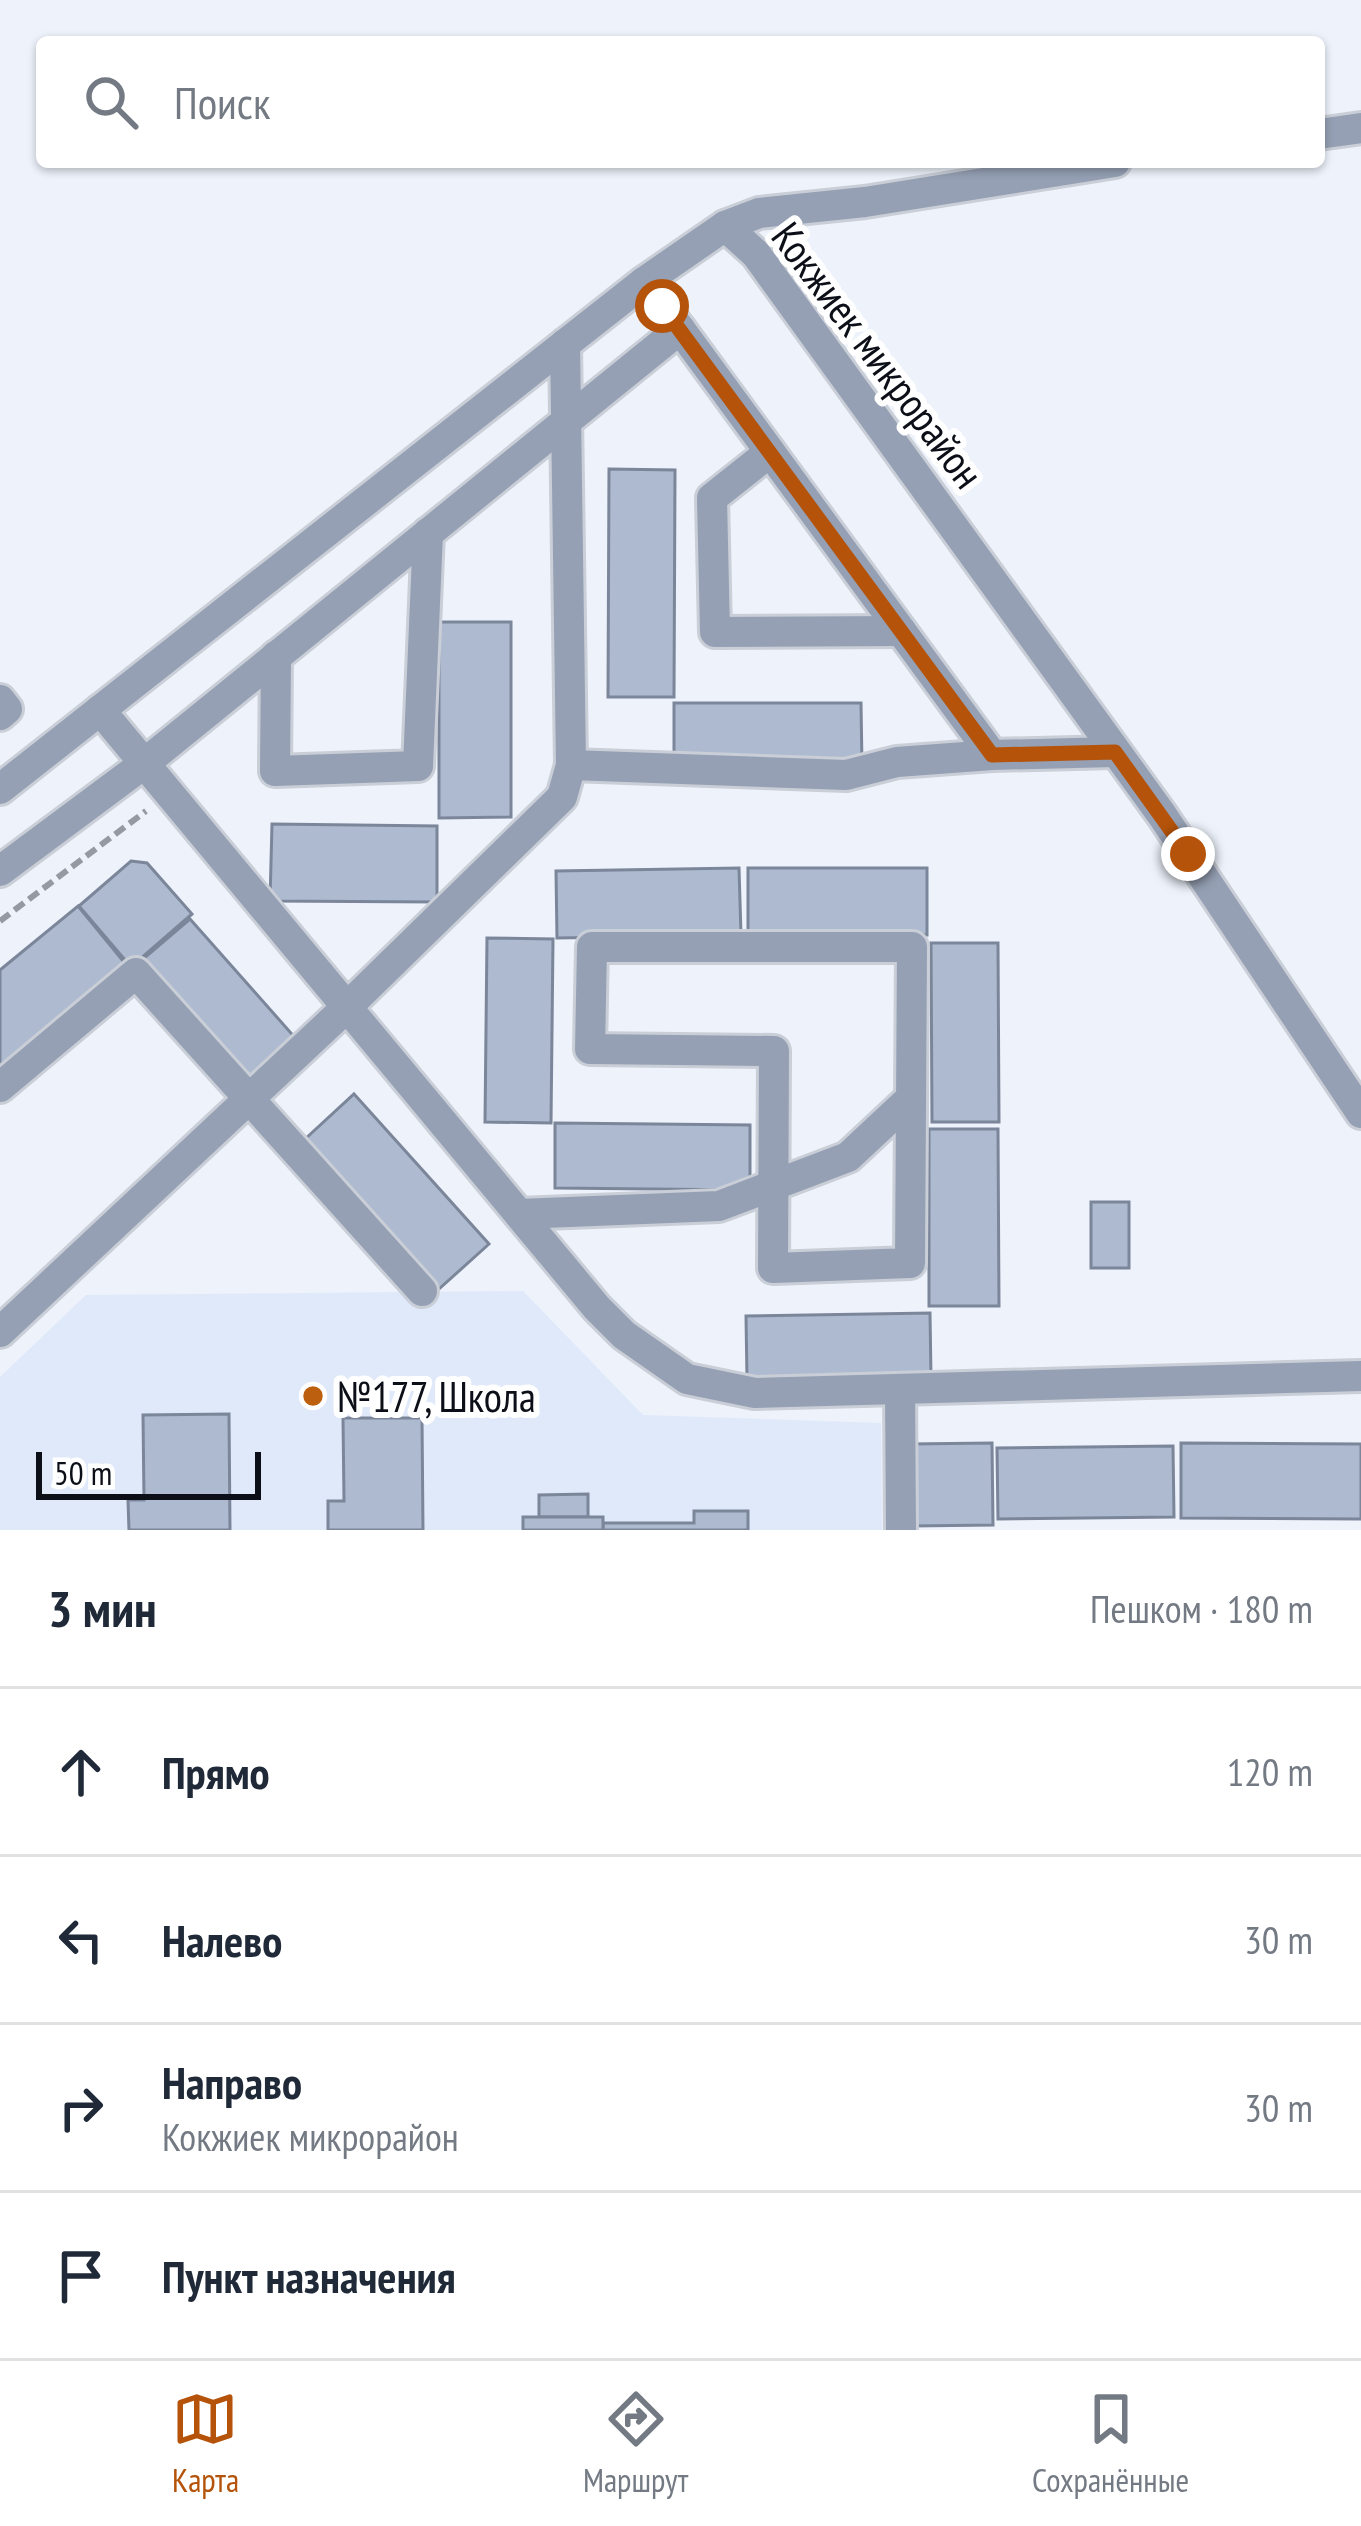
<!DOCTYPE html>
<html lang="ru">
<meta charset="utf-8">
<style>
body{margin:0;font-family:"PT Sans Narrow",sans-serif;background:#f2f2f3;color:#1f2937}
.scale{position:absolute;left:36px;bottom:30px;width:225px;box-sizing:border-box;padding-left:12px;border:6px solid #0c0f17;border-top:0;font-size:33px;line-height:42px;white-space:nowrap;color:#0c0f17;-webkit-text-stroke:9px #fff;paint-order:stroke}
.stop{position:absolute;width:36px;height:36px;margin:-27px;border:9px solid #b45309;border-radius:50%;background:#fff}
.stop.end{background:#b45309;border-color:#fff;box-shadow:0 3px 12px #0008}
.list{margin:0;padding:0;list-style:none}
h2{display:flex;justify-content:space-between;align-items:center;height:156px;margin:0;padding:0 48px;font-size:51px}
h2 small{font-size:39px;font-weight:400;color:#747a83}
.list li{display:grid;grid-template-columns:78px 1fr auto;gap:36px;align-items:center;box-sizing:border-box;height:168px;padding:0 48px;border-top:3px solid #e0e1e3}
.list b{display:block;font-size:45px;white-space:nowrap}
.list p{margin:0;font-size:39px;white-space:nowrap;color:#747a83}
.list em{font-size:39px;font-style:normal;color:#747a83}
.icon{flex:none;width:66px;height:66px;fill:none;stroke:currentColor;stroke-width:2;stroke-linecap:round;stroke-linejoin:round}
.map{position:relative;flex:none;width:1361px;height:1530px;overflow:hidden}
.search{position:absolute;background:#fff;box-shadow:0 3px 9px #0004;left:36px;right:36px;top:36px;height:132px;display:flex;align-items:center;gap:30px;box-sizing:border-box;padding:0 42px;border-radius:12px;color:#747a83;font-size:45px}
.sheet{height:828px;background:#fff}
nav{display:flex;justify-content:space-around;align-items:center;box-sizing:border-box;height:168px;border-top:3px solid #e0e1e3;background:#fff;font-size:33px;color:#747a83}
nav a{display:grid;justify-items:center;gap:6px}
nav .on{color:#b45309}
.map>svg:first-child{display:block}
.built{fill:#e0e9fa}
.building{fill:#aebacf;stroke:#7b869a;stroke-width:3}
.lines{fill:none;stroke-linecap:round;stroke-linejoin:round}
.minor-casing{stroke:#c9ced7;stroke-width:36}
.path{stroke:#9599a2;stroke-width:6;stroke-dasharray:12 6;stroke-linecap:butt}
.minor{stroke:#95a0b4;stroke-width:30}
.route{stroke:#b45309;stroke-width:15}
.poi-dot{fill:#bc5f0f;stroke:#fff;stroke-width:4.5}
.labels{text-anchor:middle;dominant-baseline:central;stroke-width:12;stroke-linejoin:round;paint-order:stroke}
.street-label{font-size:42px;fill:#0c0f17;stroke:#fff}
.poi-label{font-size:42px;fill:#0c0f17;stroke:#fff;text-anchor:start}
</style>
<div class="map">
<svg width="1361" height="1530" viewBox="0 0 1361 1530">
<rect width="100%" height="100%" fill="#edf2fb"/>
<path class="built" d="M523,1291L643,1415L881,1423L882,1530H0V1377L86,1295Z"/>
<g class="building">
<path d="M609,469L675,470L674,697H608Z"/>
<path d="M439,622H511V817L439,818Z"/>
<path d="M674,703H861L862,765H674Z"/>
<path d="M272,824L437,826V902L270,901Z"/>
<path d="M131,861L147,863L192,914L131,967L79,906Z"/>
<path d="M739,868L741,935L557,938L556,871Z"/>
<rect x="748" y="868" width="179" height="67"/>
<path d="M78,906L128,967L0,1070V970Z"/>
<path d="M190,919L298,1041L251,1082L143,959Z"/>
<path d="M487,938L553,939L551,1123L485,1122Z"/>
<path d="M931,943H998L999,1122H932Z"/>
<path d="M354,1094L489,1244L439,1289L304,1140Z"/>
<path d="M555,1123L750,1125V1190L555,1188Z"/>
<path d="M929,1129H998L999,1306H929Z"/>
<rect x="1091" y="1202" width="38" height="66"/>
<path d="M930,1313L931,1377L747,1380L746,1316Z"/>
<path d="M229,1414L230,1530H129L128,1500H144L143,1415Z"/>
<path d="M343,1418H422L423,1530H328V1501H344Z"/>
<path d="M992,1443L993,1525L911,1526L910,1444Z"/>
<path d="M1181,1443L1361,1444V1519L1181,1518Z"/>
<path d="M1173,1446L1174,1517L998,1519L997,1448Z"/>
<path d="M588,1494V1517H539V1495Z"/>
<path d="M694,1511H748V1530H603V1523H694Z"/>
<rect x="523" y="1517" width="80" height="13"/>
</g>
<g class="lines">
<g class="minor-casing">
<g id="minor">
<path d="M1319,134L1361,128"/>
<path d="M725,226L756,254L1162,815L1361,1113"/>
<path d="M644,282L680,329"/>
<path d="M770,452L712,498L715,632L901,631"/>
<path d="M276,656L275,771L418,766L428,533"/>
<path d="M0,700L7,709L0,715"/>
<path d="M100,710L597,1308L624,1335L687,1379L755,1393L1361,1376"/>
<path d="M571,765L846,775L897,762L992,755"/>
<path d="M0,789L644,282L725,226L759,213L865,202L1115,162"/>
<path d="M0,871L145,763L680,329L992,755L1115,752"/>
<path d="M592,947H912L910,1263L773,1268L774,1051L590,1049Z"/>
<path d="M0,1087L136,973L422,1291"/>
<path d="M519,1214L719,1206L848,1157L910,1099"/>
<path d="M0,1332L347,1007L562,797L571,765L565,344"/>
<path d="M900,1390L901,1530"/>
</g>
</g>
<path class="path" d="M0,921L146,811"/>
<use href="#minor" class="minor"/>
</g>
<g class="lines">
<path class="route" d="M662,306L992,755L1115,752L1188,854"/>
</g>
<circle class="poi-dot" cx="313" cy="1396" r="12"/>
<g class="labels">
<g class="street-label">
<text transform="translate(878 355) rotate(53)">Кокжиек микрорайон</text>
</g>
<g class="poi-label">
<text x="337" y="1396">№177, Школа</text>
</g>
</g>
</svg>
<div class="scale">50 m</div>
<div class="stop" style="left:662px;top:306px"></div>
<div class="stop end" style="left:1188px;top:854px"></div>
<div class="search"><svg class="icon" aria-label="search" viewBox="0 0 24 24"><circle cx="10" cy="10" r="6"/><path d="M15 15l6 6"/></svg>Поиск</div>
</div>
<section class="sheet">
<h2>3 мин<small>Пешком · 180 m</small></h2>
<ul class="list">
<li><svg class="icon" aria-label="ahead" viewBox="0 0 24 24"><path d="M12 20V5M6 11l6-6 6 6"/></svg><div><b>Прямо</b></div><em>120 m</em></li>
<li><svg class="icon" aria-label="left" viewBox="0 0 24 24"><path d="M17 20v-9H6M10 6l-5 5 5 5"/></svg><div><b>Налево</b></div><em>30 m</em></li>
<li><svg class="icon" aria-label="right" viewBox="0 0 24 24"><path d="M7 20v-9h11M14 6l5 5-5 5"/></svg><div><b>Направо</b><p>Кокжиек микрорайон</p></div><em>30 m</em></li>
<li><svg class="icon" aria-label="arrive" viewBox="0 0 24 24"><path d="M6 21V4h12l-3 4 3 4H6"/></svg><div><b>Пункт назначения</b></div></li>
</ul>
</section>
<nav>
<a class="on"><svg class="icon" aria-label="map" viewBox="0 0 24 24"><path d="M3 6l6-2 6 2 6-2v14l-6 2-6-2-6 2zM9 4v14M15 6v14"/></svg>Карта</a>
<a><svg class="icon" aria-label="directions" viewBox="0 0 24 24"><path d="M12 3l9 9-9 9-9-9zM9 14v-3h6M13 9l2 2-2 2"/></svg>Маршрут</a>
<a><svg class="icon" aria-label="saved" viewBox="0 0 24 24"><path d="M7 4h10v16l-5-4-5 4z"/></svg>Сохранённые</a>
</nav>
